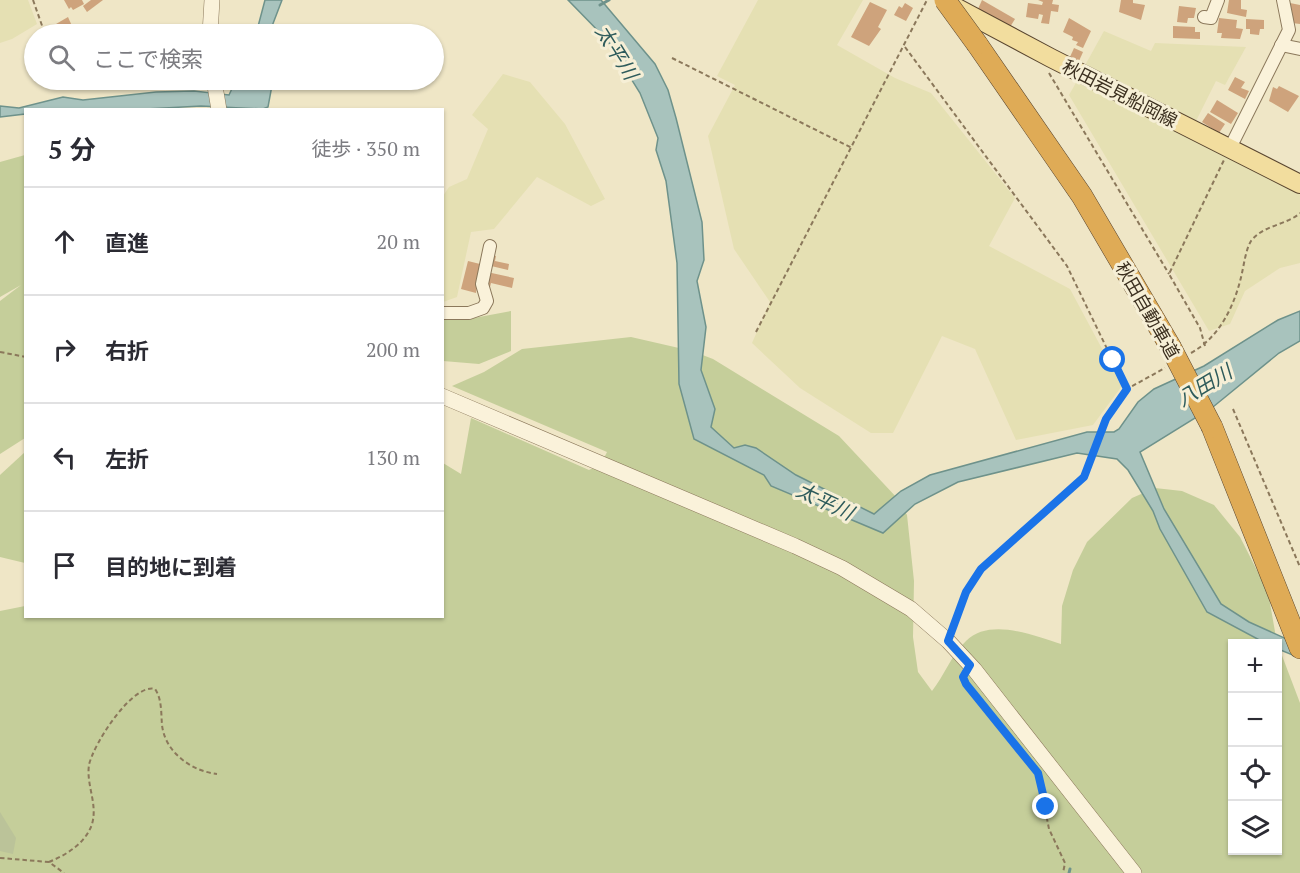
<!DOCTYPE html>
<html lang="ja">
<meta charset="utf-8">
<style>
body{margin:0;font-family:"PT Serif","Noto Sans JP",serif;background:#f7f7f7;color:#2b2b33}
.controls{position:absolute;right:18px;bottom:18px;display:grid;overflow:hidden;border-radius:0px;box-shadow:0 2px 4px #0004}
.controls button{width:54px;height:54px;display:grid;place-items:center;padding:0;border:0;border-bottom:2px solid #e1e1e2;background:#fff;color:#2b2b33;font:30px sans-serif}
.stop{position:absolute;width:18px;height:18px;margin:-14px;border:4px solid #1a73e8;border-radius:50%;background:#fff}
.stop.end{background:#1a73e8;border-color:#fff;box-shadow:0 2px 6px #0008}
.list{margin:0;padding:0;list-style:none}
h2{display:flex;justify-content:space-between;align-items:center;height:78px;margin:0;padding:0 24px;font-size:26px}
h2 small{font-size:20px;font-weight:400;color:#7c7c81}
.list li{display:grid;grid-template-columns:39px 1fr auto;gap:18px;align-items:center;box-sizing:border-box;height:108px;padding:0 24px;border-top:2px solid #e1e1e2}
.list b{display:block;font-size:22px;white-space:nowrap}
.list em{font-size:20px;font-style:normal;color:#7c7c81}
.icon{flex:none;width:33px;height:33px;fill:none;stroke:currentColor;stroke-width:2;stroke-linecap:round;stroke-linejoin:round}
.map{position:relative;flex:none;width:1300px;height:873px;overflow:hidden}
.search{position:absolute;background:#fff;box-shadow:0 2px 4px #0004;left:24px;top:24px;width:420px;height:66px;display:flex;align-items:center;gap:15px;box-sizing:border-box;padding:0 21px;border-radius:33px;color:#7c7c81;font-size:22px}
.panel{position:absolute;background:#fff;box-shadow:0 2px 4px #0004;left:24px;top:108px;width:420px;height:510px;border-radius:0px}
.map>svg:first-child{display:block}
.farmland{fill:#e5e0b3}
.green{fill:#c5ce9a}
.cemetery{fill:#bbc399}
.water{fill:#a8c3bd;stroke:#6e928b;stroke-width:1.5}
.lines{fill:none;stroke-linecap:round;stroke-linejoin:round}
.stream{stroke:#6e928b;stroke-width:3}
.building{fill:#cea37c}
.minor-casing{stroke:#8b785b;stroke-width:14}
.tertiary-casing{stroke:#8b785b;stroke-width:16}
.primary-casing{stroke:#59452f;stroke-width:20}
.motorway-casing{stroke:#59452f;stroke-width:22}
.path{stroke:#8b785b;stroke-width:2;stroke-dasharray:4.5 3;stroke-linecap:butt}
.minor{stroke:#faf2da;stroke-width:12}
.tertiary{stroke:#faf2da;stroke-width:15}
.primary{stroke:#f2dd9e;stroke-width:18}
.motorway{stroke:#dfab56;stroke-width:21}
.motorway-bridge-casing{stroke:#59452f;stroke-width:22;stroke-linecap:butt}
.motorway-bridge{stroke:#dfab56;stroke-width:21}
.route{stroke:#1a73e8;stroke-width:8}
.labels{text-anchor:middle;dominant-baseline:central;stroke-width:6;stroke-linejoin:round;paint-order:stroke}
.street-label{font-size:18px;fill:#3b2f1f;stroke:#f6efd6}
.water-label{font-size:20px;font-style:italic;fill:#2e5b5b;stroke:#f6efd6}
</style>
<div class="map">
<svg width="1300" height="873" viewBox="0 0 1300 873">
<rect width="100%" height="100%" fill="#efe6c6"/>
<g class="farmland">
<path d="M0,0H28L37,24L12,39L0,43Z"/>
<path d="M758,0H863L837,45L895,78L931,93L1015,198L989,246L1070,289L1122,386L1093,425L1016,440L975,349L942,336L893,433H871L800,388L752,343L770,302L734,249L708,136L735,85L717,76Z"/>
<path d="M1104,31L1151,51L1155,43L1246,47L1225,85L1216,81L1194,125L1083,69Z"/>
<path d="M503,74L530,82L565,124L605,199L591,206L537,177L494,229L471,232L457,297L443,302V196L449,187L467,179L488,129L472,115Z"/>
<path d="M1077,81L1300,190V263L1280,268L1245,291L1230,324L1209,331L1069,95Z"/>
</g>
<g class="green">
<path d="M25,155V438L0,454V301L21,285L0,297V162Z"/>
<path d="M511,311V351L479,364L443,361L442,318L463,320Z"/>
<path d="M631,337L692,351L713,359L839,436L898,499L907,515L914,581L913,637L918,672L932,691C944,676 952,654 966,641C990,617 1035,636 1061,644L1062,606L1073,570L1087,542L1132,498L1155,488L1182,491L1214,505L1240,537L1268,592L1277,643L1232,644V850H1278V645L1300,703V873H0V611L25,606L26,616H442L443,463L461,474L471,418L589,470L601,464L607,452L452,386L484,372L522,349Z"/>
<path d="M25,452V563L0,557V475Z"/>
</g>
<path class="cemetery" d="M0,812L16,838L13,854L0,851Z"/>
<g class="water">
<path d="M265,0H282L269,34H256Z"/>
<path d="M568,0H601L655,64L668,90L676,118L702,222L704,260L697,281L706,327L701,370L715,409L711,427L734,448L745,445L756,448L796,475L874,514L901,491L930,475L1087,432H1114L1119,429L1138,402L1154,389L1204,366L1278,320L1300,311V341L1279,353L1213,407L1140,452L1164,509L1221,604L1249,622L1300,645V658L1278,649V644L1265,643L1207,612L1160,529L1153,511L1128,470L1117,459L1077,453L958,482L915,504L883,533L771,486L764,475L694,439L679,384L677,263L666,181L656,150L658,138L640,93L607,40Z"/>
<path d="M236,80H273L268,107L263,109L201,106L128,110H26L25,114L0,117V106L19,108L63,97L83,100L156,92L194,91L229,95Z"/>
</g>
<g class="lines">
<g class="stream">
<path d="M600,5L609,0"/>
<path d="M1069,873L1070,869"/>
</g>
</g>
<g class="building">
<path d="M64,0H82L84,4L73,10L71,7L69,9Z"/>
<path d="M91,0H103L87,12L83,6Z"/>
<path d="M982,0L1015,19L1010,27L978,9Z"/>
<path d="M1038,0H1053L1052,4L1059,5L1058,12L1051,11L1049,24L1041,23L1043,15L1039,14L1038,19L1026,17L1028,3L1042,5L1043,2Z"/>
<path d="M1121,0H1133V3L1145,5L1141,20L1119,12Z"/>
<path d="M1229,0H1241V9L1247,10L1246,17L1227,13Z"/>
<path d="M870,2L887,10L878,27L881,29L869,46L851,37Z"/>
<path d="M905,3L913,8L906,21L894,15L899,6L902,8Z"/>
<path d="M1290,3L1300,5V24L1292,23Z"/>
<path d="M1179,6L1196,8L1194,18H1188L1187,23L1177,22Z"/>
<path d="M68,17L72,26L61,32L56,24Z"/>
<path d="M1069,18L1091,31L1083,48L1076,45L1078,42L1072,40L1073,37L1063,32Z"/>
<path d="M1219,18L1237,20L1236,28L1243,29L1240,39L1221,38L1222,33H1217Z"/>
<path d="M1246,19L1264,20V29H1260L1259,35L1250,34V29H1246Z"/>
<path d="M1173,26L1195,27V32H1200V39L1173,38Z"/>
<path d="M1074,48L1083,52L1079,61L1070,57Z"/>
<path d="M1235,77L1245,82L1241,88L1249,91L1245,99L1228,90Z"/>
<path d="M1279,86L1299,96L1288,112L1269,101L1273,87L1277,89Z"/>
<path d="M1217,100L1238,113L1231,124L1210,112Z"/>
<path d="M1208,113L1225,124L1219,133L1202,122Z"/>
<path d="M490,255L496,256L495,261L509,264L508,270L487,265Z"/>
<path d="M468,261L480,264L476,293L461,289Z"/>
<path d="M487,272L514,278L512,288L491,283L490,287L485,285Z"/>
</g>
<g class="lines">
<g class="minor-casing">
<g id="minor">
<path d="M1204,17L1211,18L1218,0"/>
<path d="M1281,45L1300,49"/>
<path d="M1230,148L1289,30L1283,0"/>
<path d="M442,313H469L483,308L487,301L482,284L490,246"/>
</g>
</g>
<g class="tertiary-casing">
<g id="tertiary">
<path d="M210,34L212,0"/>
<path d="M214,80L219,110"/>
<path d="M442,396L795,546L842,568L911,609L948,641L974,669L1134,873"/>
</g>
</g>
<g class="primary-casing">
<path id="primary" d="M946,2L1051,58L1300,184"/>
</g>
<g class="motorway-casing">
<g id="motorway">
<path d="M977,44L1082,196L1170,346"/>
<path d="M1212,427L1300,648"/>
</g>
</g>
<g class="path">
<path d="M33,0L45,34"/>
<path d="M905,47L1067,266L1126,388"/>
<path d="M672,58L852,148"/>
<path d="M1049,73L1169,274"/>
<path d="M756,332L927,0"/>
<path d="M1205,346L1200,328L1169,274L1224,160"/>
<path d="M0,352L26,357"/>
<path d="M1191,353C1220,337 1235,305 1242,273C1244,264 1246,249 1251,241C1263,225 1287,225 1300,213"/>
<path d="M1233,409L1300,567"/>
<path d="M953,627L965,593L981,569L1084,477L1106,419L1127,389L1165,368"/>
<path d="M963,676L966,684L988,709"/>
<path d="M1038,773L1049,829L1065,863L1063,873"/>
<path d="M0,858L49,862L64,873"/>
<path d="M49,862C66,855 86,843 92,824C98,804 86,785 89,765C93,745 132,683 155,689C162,699 161,713 162,725C165,752 191,771 217,774"/>
</g>
<use href="#minor" class="minor"/>
<use href="#tertiary" class="tertiary"/>
<use href="#primary" class="primary"/>
<use href="#motorway" class="motorway"/>
<g class="motorway-bridge-casing">
<g id="motorway-bridge">
<path d="M945,0L977,44"/>
<path d="M1170,346L1212,427"/>
</g>
</g>
<use href="#motorway-bridge" class="motorway-bridge"/>
</g>
<g class="lines">
<path class="route" d="M1046,807L1038,773L966,684L963,677L970,665L948,641L966,592L981,569L1084,477L1106,419L1127,389L1113,360"/>
</g>
<g class="labels">
<g class="street-label">
<text transform="translate(1120 93) rotate(27)">秋田岩見船岡線</text>
<text transform="translate(1148 310) rotate(60)">秋田自動車道</text>
</g>
<g class="water-label">
<text transform="translate(617 52) rotate(58)">太平川</text>
<text transform="translate(1204 385) rotate(-31)">八田川</text>
<text transform="translate(825 501) rotate(25)">太平川</text>
</g>
</g>
</svg>
<div class="controls">
<button>+</button>
<button>−</button>
<button><svg class="icon" aria-label="locate" viewBox="0 0 24 24"><circle cx="12" cy="12" r="6"/><path d="M12 2v4M12 18v4M2 12h4M18 12h4"/></svg></button>
<button><svg class="icon" aria-label="layers" viewBox="0 0 24 24"><path d="M12 4l9 5-9 5-9-5zM3 14l9 5 9-5"/></svg></button>
</div>
<div class="stop" style="left:1113px;top:360px"></div>
<div class="stop end" style="left:1046px;top:807px"></div>
<div class="search"><svg class="icon" aria-label="search" viewBox="0 0 24 24"><circle cx="10" cy="10" r="6"/><path d="M15 15l6 6"/></svg>ここで検索</div>
<section class="panel">
<h2>5 分<small>徒歩 · 350 m</small></h2>
<ul class="list">
<li><svg class="icon" aria-label="ahead" viewBox="0 0 24 24"><path d="M12 20V5M6 11l6-6 6 6"/></svg><div><b>直進</b></div><em>20 m</em></li>
<li><svg class="icon" aria-label="right" viewBox="0 0 24 24"><path d="M7 20v-9h11M14 6l5 5-5 5"/></svg><div><b>右折</b></div><em>200 m</em></li>
<li><svg class="icon" aria-label="left" viewBox="0 0 24 24"><path d="M17 20v-9H6M10 6l-5 5 5 5"/></svg><div><b>左折</b></div><em>130 m</em></li>
<li><svg class="icon" aria-label="arrive" viewBox="0 0 24 24"><path d="M6 21V4h12l-3 4 3 4H6"/></svg><div><b>目的地に到着</b></div></li>
</ul>
</section>
</div>
